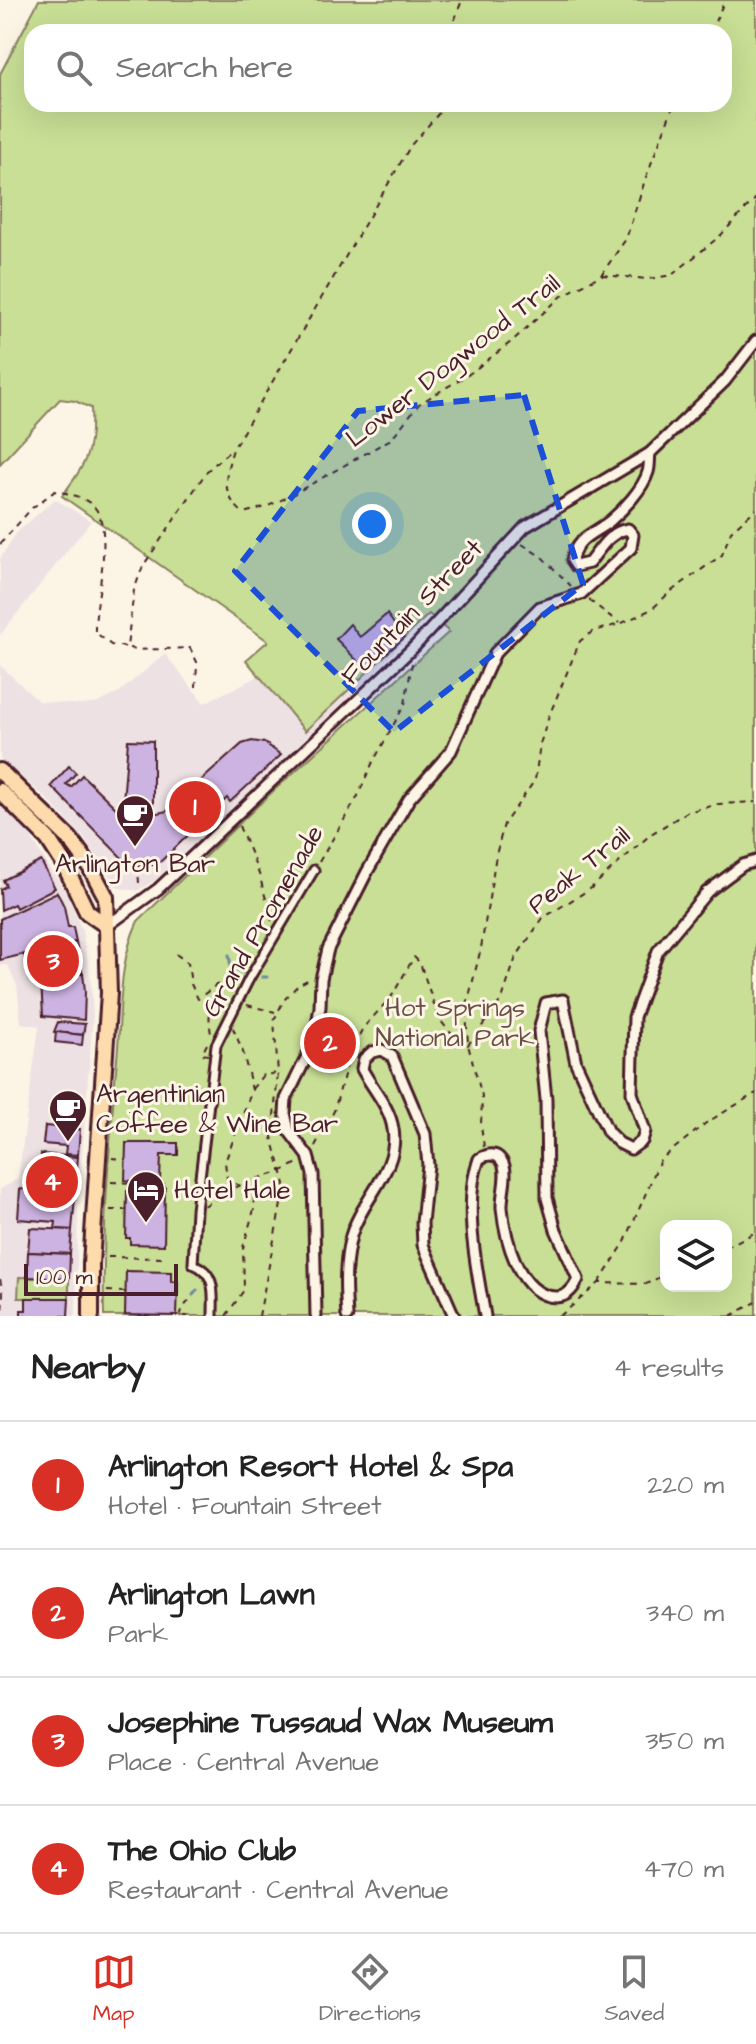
<!DOCTYPE html>
<meta charset="utf-8">
<style>
body{margin:0;font-family:"Architects Daughter",sans-serif;background:#f2f2f2;color:#222}
.controls{position:absolute;right:24px;bottom:24px;display:grid;overflow:hidden;border-radius:16px;box-shadow:0 8px 32px #0002}
.controls button{width:72px;height:72px;display:grid;place-items:center;padding:0;border:0;border-bottom:2px solid #e0e0e0;background:#fff;color:#222;font:40px sans-serif}
.scale{position:absolute;left:24px;bottom:20px;width:154px;box-sizing:border-box;padding-left:8px;border:4px solid #4a1f2b;border-top:0;font-size:22px;line-height:28px;white-space:nowrap;color:#4a1f2b;-webkit-text-stroke:6px #fcf5e5;paint-order:stroke}
.you{position:absolute;left:372px;top:524px;width:28px;height:28px;margin:-20px;border:6px solid #fff;border-radius:50%;background:#1a73e8;box-shadow:0 0 0 12px #1a73e833}
.badge{display:grid;place-items:center;width:52px;height:52px;border-radius:50%;background:#d93025;color:#fff;font-size:26px;font-weight:700}
.pin{position:absolute;translate:-50% -50%;border:4px solid #fff;box-shadow:0 2px 8px #0006}
.list{margin:0;padding:0;list-style:none}
h2{display:flex;justify-content:space-between;align-items:center;height:104px;margin:0;padding:0 32px;font-size:34px}
h2 small{font-size:26px;font-weight:400;color:#767676}
.list li{display:grid;grid-template-columns:52px 1fr auto;gap:24px;align-items:center;box-sizing:border-box;height:128px;padding:0 32px;border-top:2px solid #e0e0e0}
.list b{display:block;font-size:30px;white-space:nowrap}
.list p{margin:0;font-size:26px;white-space:nowrap;color:#767676}
.list em{font-size:26px;font-style:normal;color:#767676}
.icon{flex:none;width:44px;height:44px;fill:none;stroke:currentColor;stroke-width:2;stroke-linecap:round;stroke-linejoin:round}
.map{position:relative;flex:none;width:756px;height:1316px;overflow:hidden}
.search{position:absolute;background:#fff;box-shadow:0 8px 32px #0002;left:24px;right:24px;top:24px;height:88px;display:flex;align-items:center;gap:20px;box-sizing:border-box;padding:0 28px;border-radius:24px;color:#767676;font-size:30px}
.sheet{height:616px;background:#fff}
nav{display:flex;justify-content:space-around;align-items:center;box-sizing:border-box;height:112px;border-top:2px solid #e0e0e0;background:#fff;font-size:22px;color:#767676}
nav a{display:grid;justify-items:center;gap:4px}
nav .on{color:#d93025}
.map>svg:first-child{display:block}
.built{fill:#eee1e4}
.green{fill:#c8df95;stroke:#897f60;stroke-width:2;fill-rule:evenodd}
.lines{fill:none;stroke-linecap:round;stroke-linejoin:round}
.stream{stroke:#718a9f;stroke-width:3}
.building{fill:#cdb3e2;stroke:#4a1f2b;stroke-width:2}
.pedestrian-casing{stroke:#4a1f2b;stroke-width:13}
.minor-casing{stroke:#4a1f2b;stroke-width:15}
.primary-casing{stroke:#4a1f2b;stroke-width:20}
.path{stroke:#4a1f2b;stroke-width:2;stroke-dasharray:6 6;stroke-linecap:butt}
.pedestrian{stroke:#fcf5e5;stroke-width:7}
.minor{stroke:#fcf5e5;stroke-width:9}
.primary{stroke:#fedbac;stroke-width:14}
.marked{fill:#1d4ed8;fill-opacity:0.2;stroke:#1d4ed8;stroke-width:6;stroke-dasharray:16 10;stroke-linejoin:round}
.labels{text-anchor:middle;dominant-baseline:central;stroke-width:6;stroke-linejoin:round;paint-order:stroke}
.street-label{font-size:26px;fill:#4a1f2b;stroke:#fcf5e5}
.poi-label{font-size:26px;fill:#4a1f2b;stroke:#fcf5e5;text-anchor:start}
.park-label{font-size:26px;fill:#6a4f46;stroke:#fcf5e5}
</style>
<div class="map">
<svg width="756" height="1316" viewBox="0 0 756 1316">
<rect width="100%" height="100%" fill="#fcf5e5"/>
<filter id="ink" filterUnits="userSpaceOnUse"><feTurbulence type="fractalNoise" baseFrequency=".0125" numOctaves="2"/><feDisplacementMap in="SourceGraphic" scale="16" xChannelSelector="R" yChannelSelector="G"/><feConvolveMatrix kernelMatrix="1 2 1 2 8 2 1 2 1" color-interpolation-filters="sRGB"/></filter>
<g filter="url(#ink)">
<g class="built">
<path d="M55,499L91,521L0,635V559L16,533Z"/>
<path d="M452,591L366,681L238,803L154,881L137,891L119,888L115,885L84,838L46,798L0,759V665L38,701L83,705L98,703L118,693L165,654L204,703L267,672Z"/>
<path d="M0,805L26,830L67,894L82,930L91,980L93,1015L78,1209L76,1316H0V1189L18,1179L39,1026L21,1023L17,986L8,965H0Z"/>
</g>
<g class="green">
<path d="M39,0H756V1316H104C102,1226 110,1137 118,1047C121,1005 119,961 138,921L271,793L449,632L429,614L305,731L246,660L268,641L62,496C87,462 93,452 91,408L75,401L60,399L0,464V74ZM32,32H724V104H32ZM666,1226H726V1286H666Z"/>
<path d="M19,1277L69,1279V1298H18Z"/>
</g>
<g class="lines">
<g class="stream">
<path d="M229,955L231,967L244,973"/>
<path d="M262,977H267"/>
<path d="M193,1295L197,1290"/>
</g>
</g>
<g class="building">
<path d="M387,614L404,638L366,670L336,639L350,624L360,637Z"/>
<path d="M128,740L153,741V814L167,811L242,744L252,741L265,743L281,755L230,802L227,798L157,865H129L51,786L69,766L76,773L66,784L71,787L82,775L122,814Z"/>
<path d="M41,861L55,888L16,908L14,904L1,910L0,889L6,886L3,880Z"/>
<path d="M57,892L64,906L68,927H73L76,942L0,960V919Z"/>
<path d="M76,942L81,968L29,980L24,955Z"/>
<path d="M81,968L83,973L51,978L50,974Z"/>
<path d="M83,973L85,991L84,1020L43,1016L41,980Z"/>
<path d="M58,1022L85,1024L83,1035L54,1032Z"/>
<path d="M56,1032L83,1035L82,1045L55,1042Z"/>
<path d="M45,1126L80,1129L78,1155L65,1154L66,1146L43,1144Z"/>
<path d="M126,1143H178V1155H161L160,1181H131L125,1180Z"/>
<path d="M41,1154L78,1157L76,1179L39,1176Z"/>
<path d="M27,1175L76,1179V1188L27,1185Z"/>
<path d="M132,1186L165,1187L164,1245L130,1244V1238H126L127,1191H132Z"/>
<path d="M58,1187L76,1188L72,1230L55,1229L56,1222L18,1219L20,1189L57,1192Z"/>
<path d="M30,1228L72,1230L70,1254L28,1252Z"/>
<path d="M28,1252L70,1254L69,1279L27,1277Z"/>
<path d="M126,1271L171,1272V1281L178,1282L177,1316L125,1315Z"/>
<path d="M26,1298H69L68,1316H21V1310H26Z"/>
</g>
<g class="lines">
<g class="pedestrian-casing">
<path id="pedestrian" d="M213,1316C213,1294 217,1273 193,1264L196,1210L216,1045L249,979L314,870"/>
</g>
<g class="minor-casing">
<g id="minor">
<path d="M107,926L158,889L415,646L525,527L650,453L725,381L756,341"/>
<path d="M316,1316L313,1174L308,1156L289,1131L285,1113L286,1099L314,1042L320,1007L321,979L328,949L367,872L409,799L451,751L495,653L540,607L581,594L631,548L633,535L628,529C609,532 600,549 589,563L576,566L572,560C576,537 594,534 610,521C623,510 643,489 648,472C650,466 649,458 650,453"/>
<path d="M347,1316C345,1288 344,1263 351,1236C361,1200 400,1169 393,1129C390,1107 372,1088 362,1069L364,1059L372,1052L382,1050L392,1056L425,1134L428,1165L422,1223L423,1245L454,1316"/>
<path d="M485,1316C477,1270 462,1204 479,1159C486,1155 495,1152 501,1160C510,1170 501,1195 502,1208C505,1237 518,1296 556,1297C567,1297 574,1288 578,1279L556,1230L547,1198L546,1099L539,1031L546,1003L563,1000L576,1063L608,1132L619,1143L631,1149L642,1141L645,1131L632,1093L634,1017L658,951L707,892L743,865L756,861"/>
</g>
</g>
<g class="primary-casing">
<g id="primary">
<path d="M0,771L70,839L89,865L106,897L109,993L91,1264V1316"/>
<path d="M0,791L48,839L64,864L87,912L107,926"/>
</g>
</g>
<g class="path">
<path d="M456,32L455,19L462,0"/>
<path d="M710,32L725,0"/>
<path d="M447,104L411,145L233,449C225,476 220,493 243,513L266,507L290,496L391,439L419,404L472,372L511,342L562,296L601,275L626,239L646,177L674,104"/>
<path d="M602,275L648,279L672,275L720,236L756,198"/>
<path d="M0,544L32,508L55,491C68,493 80,496 91,504C117,523 94,603 95,632L111,645L126,647"/>
<path d="M522,544L542,557L571,586"/>
<path d="M589,600L619,623"/>
<path d="M196,687L197,662L190,648L135,650L127,647L134,590L143,566L207,471L232,449"/>
<path d="M239,826L259,874L272,921"/>
<path d="M319,862L357,798L372,764L405,704L412,663"/>
<path d="M138,865L139,884"/>
<path d="M176,954L188,963L191,984L198,999L216,985L231,981C228,990 225,990 219,996C207,1006 209,1021 211,1034"/>
<path d="M247,1005L275,1012"/>
<path d="M207,1044L202,1054L208,1055"/>
<path d="M252,1089L263,1075L278,1073"/>
<path d="M315,1146L334,1111L351,1050L363,1028L392,996L414,957L420,963L439,1019L461,1045H468L502,999L516,957L543,918L590,889L651,834L687,812L719,804L756,802"/>
<path d="M484,1147L481,1126L482,1096L468,1045L466,1009L481,948L496,855L504,824L535,780L540,744L549,716L580,641L594,631L620,624L652,609L670,592L722,555L731,531L756,509"/>
<path d="M112,1158L126,1159"/>
<path d="M111,1182L166,1184"/>
<path d="M204,1206C216,1199 227,1191 238,1186C260,1176 279,1175 299,1162"/>
<path d="M110,1210H127"/>
<path d="M726,1247L756,1232"/>
<path d="M108,1257L164,1258"/>
<path d="M0,1279L3,1293L2,1316"/>
<path d="M599,1283L625,1242L660,1160L706,1123L756,1093"/>
<path d="M107,1291L125,1292"/>
<path d="M180,1316L183,1308L190,1299"/>
<path d="M184,1316H188"/>
<path d="M226,1316L244,1290L243,1248L255,1206L253,1195L227,1178L225,1162L252,1090L243,1052L233,1028"/>
<path d="M259,1316L285,1184L272,1137L278,1073L274,1020L284,1000L298,985L311,978"/>
<path d="M560,1316L599,1283L646,1284L666,1274"/>
<path d="M731,1316L756,1302"/>
</g>
<use href="#pedestrian" class="pedestrian"/>
<use href="#minor" class="minor"/>
<use href="#primary" class="primary"/>
</g>
</g>
<path class="marked" d="M524,395L583,584L394,732L235,571L358,411Z"/>
<defs>
<g id="cafe-pin" transform="scale(2)"><path d="M0 17L-7.5 6A9.5 9.5 0 1 1 7.5 6Z" fill="#4a1f2b" stroke="#fcf5e5"/><path d="M-5.5-4.5H6V0H3Q3 3.5 0 3.5H-2.5Q-5.5 3.5-5.5 0ZM3-3.2v2h1.7v-2ZM-6 4.5H4V6H-6Z" fill="#fff"/></g>
<g id="hotel-pin" transform="scale(2)"><path d="M0 17L-7.5 6A9.5 9.5 0 1 1 7.5 6Z" fill="#4a1f2b" stroke="#fcf5e5"/><path d="M-6-4.5h1.5V1H6V5H4.5V3h-9V5H-6ZM-4 0a1.8 1.8 0 1 1 3.6 0ZM.5 0V-2.5h3Q6-2.5 6 0Z" fill="#fff"/></g>
</defs>
<g fill-rule="evenodd">
<use href="#cafe-pin" x="135" y="814"/>
<use href="#cafe-pin" x="68" y="1109"/>
<use href="#hotel-pin" x="146" y="1190"/>
</g>
<g class="labels">
<g class="street-label">
<text transform="translate(453 361) rotate(-38)">Lower Dogwood Trail</text>
<text transform="translate(412 612) rotate(-46)">Fountain Street</text>
<text transform="translate(579 870) rotate(-39)">Peak Trail</text>
<text transform="translate(263 921) rotate(-60)">Grand Promenade</text>
</g>
<g class="poi-label">
<text x="135" y="864" text-anchor="middle">Arlington Bar</text>
<text x="96" y="1094">Argentinian<tspan x="96" dy="30">Coffee &amp; Wine Bar</tspan></text>
<text x="174" y="1190">Hotel Hale</text>
</g>
<g class="park-label">
<text x="455" y="1008">Hot Springs<tspan x="455" dy="30">National Park</tspan></text>
</g>
</g>
</svg>
<div class="controls">
<button><svg class="icon" aria-label="layers" viewBox="0 0 24 24"><path d="M12 4l9 5-9 5-9-5zM3 14l9 5 9-5"/></svg></button>
</div>
<div class="scale">100 m</div>
<div class="you"></div>
<div class="pin badge" style="left:195px;top:807px">1</div>
<div class="pin badge" style="left:330px;top:1043px">2</div>
<div class="pin badge" style="left:53px;top:961px">3</div>
<div class="pin badge" style="left:52px;top:1182px">4</div>
<div class="search"><svg class="icon" aria-label="search" viewBox="0 0 24 24"><circle cx="10" cy="10" r="6"/><path d="M15 15l6 6"/></svg>Search here</div>
</div>
<section class="sheet">
<h2>Nearby<small>4 results</small></h2>
<ul class="list">
<li><span class="badge">1</span><div><b>Arlington Resort Hotel &amp; Spa</b><p>Hotel · Fountain Street</p></div><em>220 m</em></li>
<li><span class="badge">2</span><div><b>Arlington Lawn</b><p>Park</p></div><em>340 m</em></li>
<li><span class="badge">3</span><div><b>Josephine Tussaud Wax Museum</b><p>Place · Central Avenue</p></div><em>350 m</em></li>
<li><span class="badge">4</span><div><b>The Ohio Club</b><p>Restaurant · Central Avenue</p></div><em>470 m</em></li>
</ul>
</section>
<nav>
<a class="on"><svg class="icon" aria-label="map" viewBox="0 0 24 24"><path d="M3 6l6-2 6 2 6-2v14l-6 2-6-2-6 2zM9 4v14M15 6v14"/></svg>Map</a>
<a><svg class="icon" aria-label="directions" viewBox="0 0 24 24"><path d="M12 3l9 9-9 9-9-9zM9 14v-3h6M13 9l2 2-2 2"/></svg>Directions</a>
<a><svg class="icon" aria-label="saved" viewBox="0 0 24 24"><path d="M7 4h10v16l-5-4-5 4z"/></svg>Saved</a>
</nav>
